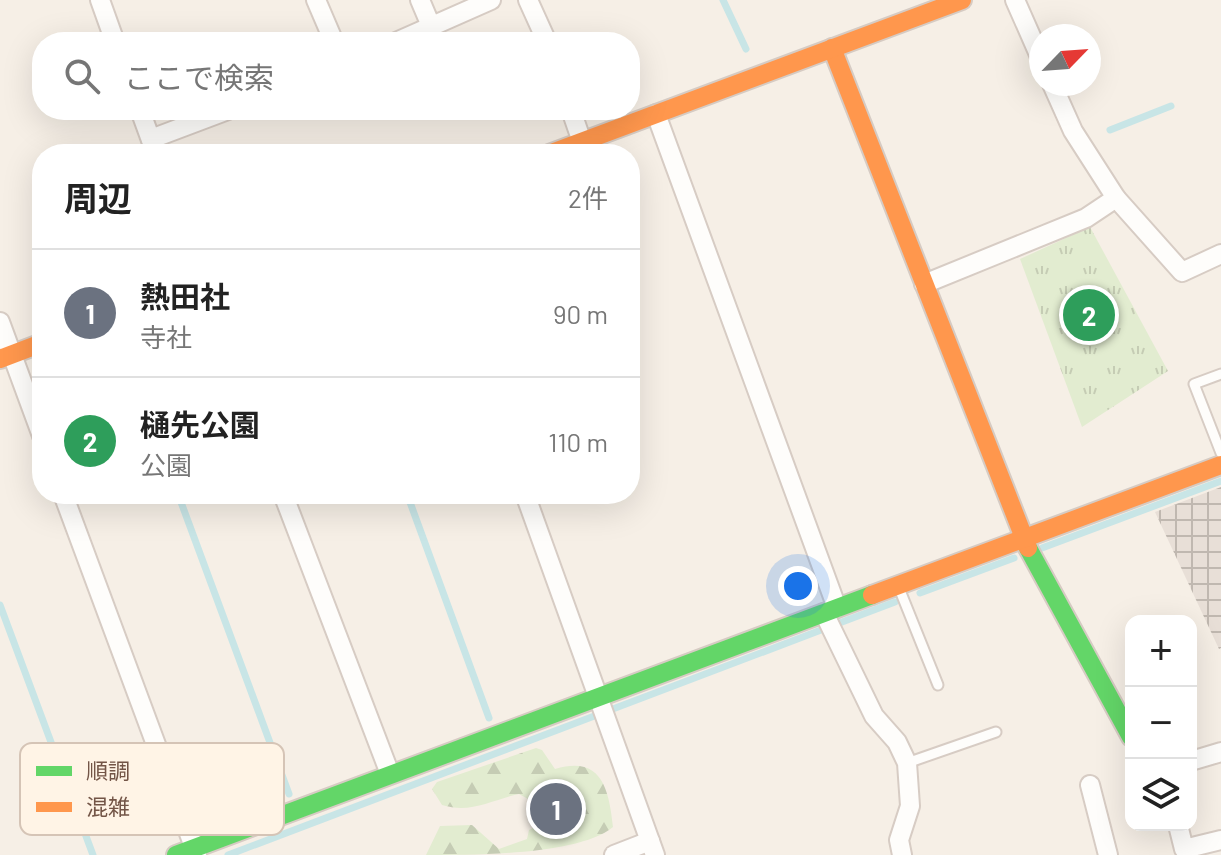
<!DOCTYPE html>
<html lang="ja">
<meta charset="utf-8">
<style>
body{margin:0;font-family:Barlow,"Noto Sans JP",sans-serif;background:#f6f6f6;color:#222}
.controls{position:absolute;right:24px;bottom:24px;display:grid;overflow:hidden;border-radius:16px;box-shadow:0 8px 32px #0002}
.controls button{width:72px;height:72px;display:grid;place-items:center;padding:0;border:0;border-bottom:2px solid #e0e0e0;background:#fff;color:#222;font:40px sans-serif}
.compass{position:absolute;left:1029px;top:24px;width:72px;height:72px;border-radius:50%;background:#fff;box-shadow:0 8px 32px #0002;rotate:65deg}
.you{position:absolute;left:798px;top:586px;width:28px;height:28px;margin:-20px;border:6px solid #fff;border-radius:50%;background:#1a73e8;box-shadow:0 0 0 12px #1a73e833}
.badge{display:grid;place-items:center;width:52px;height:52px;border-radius:50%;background:#db2777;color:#fff;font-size:26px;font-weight:700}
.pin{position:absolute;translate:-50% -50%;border:4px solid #fff;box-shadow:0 2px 8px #0006}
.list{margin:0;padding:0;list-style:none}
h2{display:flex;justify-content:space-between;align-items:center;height:104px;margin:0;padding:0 32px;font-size:34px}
h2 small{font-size:26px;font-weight:400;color:#767676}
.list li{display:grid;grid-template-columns:52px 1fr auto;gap:24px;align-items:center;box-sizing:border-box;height:128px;padding:0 32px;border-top:2px solid #e0e0e0}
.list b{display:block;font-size:30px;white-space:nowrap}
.list p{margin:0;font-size:26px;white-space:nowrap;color:#767676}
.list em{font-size:26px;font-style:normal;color:#767676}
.icon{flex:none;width:44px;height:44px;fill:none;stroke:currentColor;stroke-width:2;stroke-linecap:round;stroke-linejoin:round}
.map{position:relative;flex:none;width:1221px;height:855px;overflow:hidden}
.search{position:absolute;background:#fff;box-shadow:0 8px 32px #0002;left:32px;top:32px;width:608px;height:88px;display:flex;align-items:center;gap:20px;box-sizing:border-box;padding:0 28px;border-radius:32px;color:#767676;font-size:30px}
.panel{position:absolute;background:#fff;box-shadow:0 8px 32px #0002;left:32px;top:144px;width:608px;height:360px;border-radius:32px}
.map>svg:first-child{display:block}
.industrial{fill:url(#industrial-grid)}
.forest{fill:url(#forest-firs)}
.park{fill:url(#park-tufts)}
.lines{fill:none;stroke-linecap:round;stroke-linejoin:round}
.stream{stroke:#c8e5e6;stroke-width:7}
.lane-casing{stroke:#d7ccc4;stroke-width:13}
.street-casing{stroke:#d7ccc4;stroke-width:22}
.fast-casing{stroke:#d6cbc3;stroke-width:22}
.slow-casing{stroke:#d6cbc3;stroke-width:22}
.lane{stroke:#fefdfb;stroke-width:9}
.street{stroke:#fefdfb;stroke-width:18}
.fast{stroke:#63d668;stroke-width:18}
.slow{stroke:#ff974d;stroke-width:18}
.key{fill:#fff4e6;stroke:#d5c4b6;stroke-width:2}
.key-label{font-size:22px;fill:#735547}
</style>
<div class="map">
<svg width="1221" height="855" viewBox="0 0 1221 855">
<defs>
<pattern id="industrial-grid" width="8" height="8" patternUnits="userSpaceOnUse" patternTransform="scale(2)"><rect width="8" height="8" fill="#e8dfd7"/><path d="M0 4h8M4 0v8" fill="none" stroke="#c0b8b0"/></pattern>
<pattern id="forest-firs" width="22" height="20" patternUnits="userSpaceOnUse" patternTransform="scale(2)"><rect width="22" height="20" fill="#e2ecd0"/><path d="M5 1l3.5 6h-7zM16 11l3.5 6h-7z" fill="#c5ccb4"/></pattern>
<pattern id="park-tufts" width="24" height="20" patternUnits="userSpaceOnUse" patternTransform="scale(2)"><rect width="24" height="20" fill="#e2ecd0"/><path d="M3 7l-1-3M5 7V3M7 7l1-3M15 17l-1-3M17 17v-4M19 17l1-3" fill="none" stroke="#c5ccb4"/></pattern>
</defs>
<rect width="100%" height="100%" fill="#f6efe6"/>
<path class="industrial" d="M1221,487V648L1219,649L1155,512Z"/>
<path class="forest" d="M536,748L542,750L555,769C601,755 609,788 613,827C579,855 477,855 426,855L440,826L472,825L499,849L527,839L529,830C543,823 559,826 569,814L560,796L537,804L519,794C491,800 471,814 442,805L432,789L437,782Z"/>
<path class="park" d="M1090,227L1168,371L1082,427L1020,259Z"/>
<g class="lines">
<g class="stream">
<path d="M723,0L746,49"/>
<path d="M1110,130L1171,106"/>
<path d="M178,494L289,794"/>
<path d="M407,494L489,718"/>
<path d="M1042,548L1221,481"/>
<path d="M920,593L1014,558"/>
<path d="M0,605L93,855"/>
<path d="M842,622L895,602"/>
<path d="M228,855L821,630"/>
</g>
<g class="lane-casing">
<g id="lane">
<path d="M1221,374L1194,384L1221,453"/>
<path d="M899,588L938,685"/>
<path d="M907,763L996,732"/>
</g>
</g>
<g class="street-casing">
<g id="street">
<path d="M100,0L115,42"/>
<path d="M316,0L334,42"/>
<path d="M420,0L431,26"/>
<path d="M528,0L547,42"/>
<path d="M1015,0L1041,59"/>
<path d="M396,42L491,0"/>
<path d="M140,110L156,154"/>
<path d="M571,110L582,142"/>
<path d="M656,114L837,608"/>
<path d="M151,139L228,110"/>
<path d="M1116,198L1182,272L1221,254"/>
<path d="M924,284L1086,218L1116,198L1073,131L1052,84"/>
<path d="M0,322L42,436"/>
<path d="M63,494L197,855"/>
<path d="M283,494L390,774"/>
<path d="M525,494L655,855"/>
<path d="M824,613L874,716L897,742L907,763L910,806L899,840L902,855"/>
<path d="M1191,761L1221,752"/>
<path d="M1090,785L1108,855"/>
<path d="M1178,825L1184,849L1221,840"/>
<path d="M614,855L650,841"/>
</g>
</g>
<g class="fast-casing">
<g id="fast">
<path d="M1028,548L1131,737"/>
<path d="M176,855L872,595"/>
</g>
</g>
<g class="slow-casing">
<g id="slow">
<path d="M832,48L1028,548"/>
<path d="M549,154L962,0"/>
<path d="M0,359L42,343"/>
<path d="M872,595L1221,465"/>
</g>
</g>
<use href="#lane" class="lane"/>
<use href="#street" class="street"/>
<use href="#fast" class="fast"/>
<use href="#slow" class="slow"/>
</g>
<rect x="20" y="743" width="264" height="92" rx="12" class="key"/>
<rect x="36" y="766" width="36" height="10" fill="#63d668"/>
<rect x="36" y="802" width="36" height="10" fill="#ff974d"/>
<g class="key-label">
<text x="86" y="779">順調</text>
<text x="86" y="815">混雑</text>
</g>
</svg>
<div class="controls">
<button>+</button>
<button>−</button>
<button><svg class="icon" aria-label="layers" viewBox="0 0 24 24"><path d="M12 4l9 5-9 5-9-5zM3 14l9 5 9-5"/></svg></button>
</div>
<svg class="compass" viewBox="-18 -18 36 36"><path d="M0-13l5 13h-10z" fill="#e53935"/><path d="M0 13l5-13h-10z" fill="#767676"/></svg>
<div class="you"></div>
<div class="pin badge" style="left:556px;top:809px;background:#6b7280">1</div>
<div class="pin badge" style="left:1089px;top:315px;background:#2e9e5b">2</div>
<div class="search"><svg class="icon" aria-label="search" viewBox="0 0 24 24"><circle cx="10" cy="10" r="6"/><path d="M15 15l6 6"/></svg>ここで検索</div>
<section class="panel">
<h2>周辺<small>2件</small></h2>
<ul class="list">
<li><span class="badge" style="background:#6b7280">1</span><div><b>熱田社</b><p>寺社</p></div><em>90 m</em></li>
<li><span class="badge" style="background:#2e9e5b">2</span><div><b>樋先公園</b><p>公園</p></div><em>110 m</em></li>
</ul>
</section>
</div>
